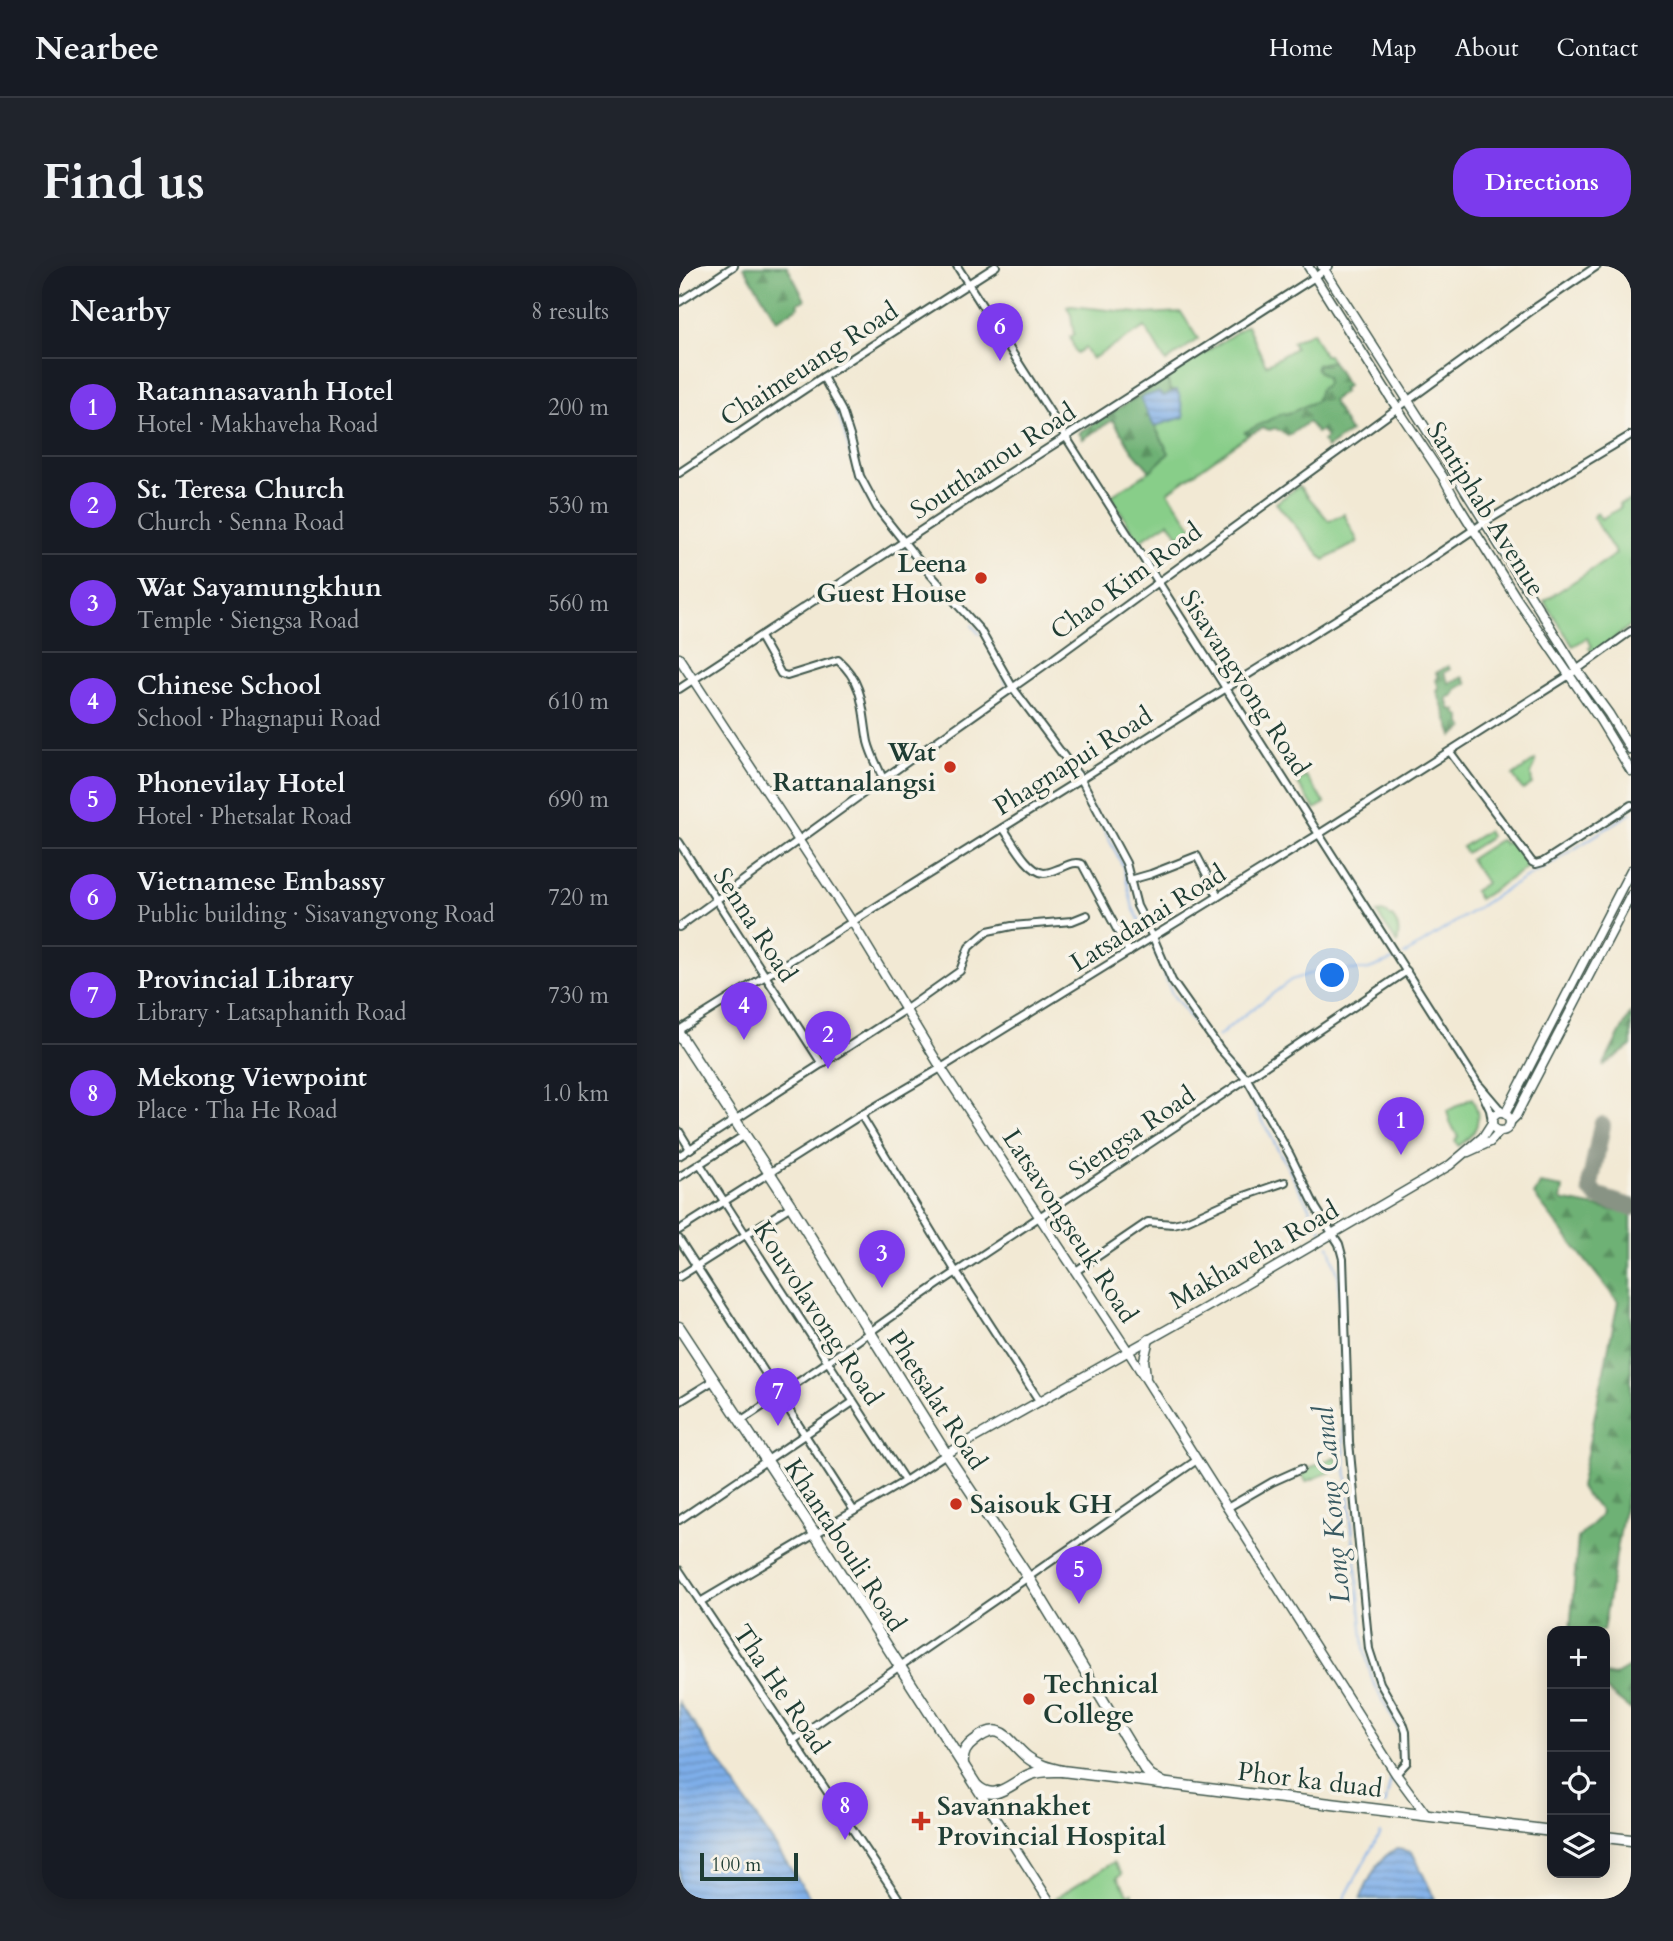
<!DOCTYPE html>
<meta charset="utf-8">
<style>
body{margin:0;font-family:Cardo,serif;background:#20242c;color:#f1f3f6}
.controls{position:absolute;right:21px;bottom:21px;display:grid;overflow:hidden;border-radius:14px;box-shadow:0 4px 18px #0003}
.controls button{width:63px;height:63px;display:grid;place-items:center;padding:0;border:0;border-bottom:2px solid #363941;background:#171b24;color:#f1f3f6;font:35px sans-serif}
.scale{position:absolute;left:21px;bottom:18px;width:98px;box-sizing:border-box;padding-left:7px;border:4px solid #1f3d34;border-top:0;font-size:19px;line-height:24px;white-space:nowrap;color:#1f3d34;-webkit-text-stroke:5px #f7f3e8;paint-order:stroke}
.you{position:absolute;left:654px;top:710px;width:24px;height:24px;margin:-18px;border:5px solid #fff;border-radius:50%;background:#1a73e8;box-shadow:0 0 0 10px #1a73e833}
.badge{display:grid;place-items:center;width:46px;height:46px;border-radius:50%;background:#7c3aed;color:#fff;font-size:23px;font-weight:700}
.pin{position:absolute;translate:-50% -58px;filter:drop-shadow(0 2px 4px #0008)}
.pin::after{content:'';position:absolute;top:37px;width:24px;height:21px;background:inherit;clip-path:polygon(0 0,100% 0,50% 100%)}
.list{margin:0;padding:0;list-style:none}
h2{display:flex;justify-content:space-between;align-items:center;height:91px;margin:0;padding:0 28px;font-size:30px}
h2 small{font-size:23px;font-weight:400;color:#9ea1a6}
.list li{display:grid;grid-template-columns:46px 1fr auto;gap:21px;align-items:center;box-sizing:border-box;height:98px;padding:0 28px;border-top:2px solid #363941}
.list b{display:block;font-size:26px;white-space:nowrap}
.list p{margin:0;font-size:23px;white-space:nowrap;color:#9ea1a6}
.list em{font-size:23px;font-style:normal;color:#9ea1a6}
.icon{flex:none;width:38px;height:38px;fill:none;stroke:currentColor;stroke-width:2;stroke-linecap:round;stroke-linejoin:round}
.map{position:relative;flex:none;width:952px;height:1633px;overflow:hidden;border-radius:28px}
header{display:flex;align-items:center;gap:42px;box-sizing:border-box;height:98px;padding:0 35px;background:#171b24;border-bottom:2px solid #363941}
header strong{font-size:33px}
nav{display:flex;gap:38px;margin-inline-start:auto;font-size:24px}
.intro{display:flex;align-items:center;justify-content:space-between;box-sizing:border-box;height:168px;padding:0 42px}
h1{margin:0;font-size:49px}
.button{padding:18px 32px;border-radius:28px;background:#7c3aed;color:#fff;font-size:24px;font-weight:700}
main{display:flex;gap:42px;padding:0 42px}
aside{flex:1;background:#171b24;border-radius:28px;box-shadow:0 4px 18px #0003}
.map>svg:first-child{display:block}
.green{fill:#88ce89;stroke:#54865e;stroke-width:2}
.forest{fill:url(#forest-firs);stroke:#467754;stroke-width:2}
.water{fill:url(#water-rules);stroke:#4e768e;stroke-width:2}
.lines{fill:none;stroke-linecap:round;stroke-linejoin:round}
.stream{stroke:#7eaee9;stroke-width:2}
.taxiway{stroke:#889384;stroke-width:18}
.street-casing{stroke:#3f574c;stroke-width:10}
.secondary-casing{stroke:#3f574c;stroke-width:11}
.primary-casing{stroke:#3f574c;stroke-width:13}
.street{stroke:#fff;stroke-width:6}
.secondary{stroke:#fff;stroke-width:8}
.primary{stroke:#fff;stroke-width:10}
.poi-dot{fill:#c8321e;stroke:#f7f3e8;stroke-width:2.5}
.labels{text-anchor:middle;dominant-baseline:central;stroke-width:7;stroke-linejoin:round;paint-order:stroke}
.street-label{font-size:26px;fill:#1f3d34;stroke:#f7f3e8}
.poi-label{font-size:26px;font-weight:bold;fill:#1f3d34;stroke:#f7f3e8;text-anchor:start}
.water-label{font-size:28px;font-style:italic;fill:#375961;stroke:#f7f3e8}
</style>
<header>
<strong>Nearbee</strong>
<nav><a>Home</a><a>Map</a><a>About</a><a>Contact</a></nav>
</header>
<div class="intro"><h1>Find us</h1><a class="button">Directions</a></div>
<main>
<aside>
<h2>Nearby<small>8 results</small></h2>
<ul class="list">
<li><span class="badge">1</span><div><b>Ratannasavanh Hotel</b><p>Hotel · Makhaveha Road</p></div><em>200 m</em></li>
<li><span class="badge">2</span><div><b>St. Teresa Church</b><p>Church · Senna Road</p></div><em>530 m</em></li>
<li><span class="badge">3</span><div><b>Wat Sayamungkhun</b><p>Temple · Siengsa Road</p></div><em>560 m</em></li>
<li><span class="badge">4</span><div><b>Chinese School</b><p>School · Phagnapui Road</p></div><em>610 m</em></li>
<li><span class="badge">5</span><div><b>Phonevilay Hotel</b><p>Hotel · Phetsalat Road</p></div><em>690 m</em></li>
<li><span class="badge">6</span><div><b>Vietnamese Embassy</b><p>Public building · Sisavangvong Road</p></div><em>720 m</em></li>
<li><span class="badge">7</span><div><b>Provincial Library</b><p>Library · Latsaphanith Road</p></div><em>730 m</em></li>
<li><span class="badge">8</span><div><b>Mekong Viewpoint</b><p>Place · Tha He Road</p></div><em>1.0 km</em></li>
</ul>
</aside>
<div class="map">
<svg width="952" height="1633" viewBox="0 0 952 1633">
<defs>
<pattern id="forest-firs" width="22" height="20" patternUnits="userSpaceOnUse" patternTransform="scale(1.75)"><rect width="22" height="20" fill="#6eb175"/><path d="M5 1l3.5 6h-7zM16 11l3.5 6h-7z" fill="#5a9161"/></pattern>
<pattern id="water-rules" width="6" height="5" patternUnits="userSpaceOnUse" patternTransform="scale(1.75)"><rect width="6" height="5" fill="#7eaee9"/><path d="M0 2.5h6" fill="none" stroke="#678fbe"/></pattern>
</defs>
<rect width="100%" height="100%" fill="#f7f3e8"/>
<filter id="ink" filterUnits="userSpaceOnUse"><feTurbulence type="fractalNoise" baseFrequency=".0143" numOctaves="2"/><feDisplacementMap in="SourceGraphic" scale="14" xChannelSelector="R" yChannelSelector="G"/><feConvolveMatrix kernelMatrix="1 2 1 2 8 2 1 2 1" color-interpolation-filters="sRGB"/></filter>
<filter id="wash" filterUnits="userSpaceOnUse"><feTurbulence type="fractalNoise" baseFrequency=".00686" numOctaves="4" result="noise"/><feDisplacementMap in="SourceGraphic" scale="28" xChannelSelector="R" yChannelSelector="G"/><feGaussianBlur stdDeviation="1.57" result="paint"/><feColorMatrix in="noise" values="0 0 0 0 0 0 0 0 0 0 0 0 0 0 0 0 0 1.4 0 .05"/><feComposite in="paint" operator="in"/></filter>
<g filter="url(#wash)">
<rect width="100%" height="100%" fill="#f2e9d4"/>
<g class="green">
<path d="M392,40L468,48L502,46L519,73L487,96L466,61L413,93L406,82L398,87L396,85L391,71L395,69L392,49L388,41Z"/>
<path d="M568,59L587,99L616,82L613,76L633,66L645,89H649L668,120L663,123L665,126L652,134L566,166L569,169L489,226L520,270L508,277L502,269H499L490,256L460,275L432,230L471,205L490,187L475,160L505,151L491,124L488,112Z"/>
<path d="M620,220L650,255L665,248L679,276L645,294L597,237Z"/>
<path d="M952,234V359L915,389L910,382L913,380L908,372L894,380L865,335L937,288L914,251L918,247L922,253L941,242L940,238Z"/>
<path d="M856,494L857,496L852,508L853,518L844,524L834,510Z"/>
<path d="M627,510L646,537L636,543L618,517Z"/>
<path d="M808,565L811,570L809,573L787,587L783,581Z"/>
<path d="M833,573L852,599L800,633L795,625L807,617L791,593L819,575L822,574L826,578Z"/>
<path d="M703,646C718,650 722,663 718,677L698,647Z"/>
<path d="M793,832C804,853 799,868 779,880L776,874L779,871L771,856L768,845Z"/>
<path d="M658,1190L659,1203L631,1214L627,1215L621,1206Z"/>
<path d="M435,1596L443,1608L438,1611L450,1629L453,1627L456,1633H375Z"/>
</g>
<g class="forest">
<path d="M67,0H108L126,34L119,37L120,40L98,54L65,1Z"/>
<path d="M653,95L668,120L663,123L665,126L653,135L671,166L648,182L644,175L648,172L643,164L638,167L629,156L609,170L596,162L591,164L584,162L569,169L566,166L604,147L606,149L637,135L641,123L648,118L647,111C641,108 638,106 637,99Z"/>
<path d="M488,112L491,124H498L485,131L462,134L490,187L471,205L453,184L434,154L404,173L400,167Z"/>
<path d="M769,400L771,403L765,407L770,417L784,411L788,417L778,423L775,429L768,432L771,443L777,444V447L782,451V457L785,462L774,470L758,425L760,422L757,414L759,411L757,407Z"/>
<path d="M952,746V780L924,800Z"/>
<path d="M861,918L884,922L882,934L952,948V1203L924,1365H891L899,1272L921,1250L922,1245L905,1227L901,1221L939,1036L855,929Z"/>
<path d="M952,1400V1444L926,1423V1408L935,1410Z"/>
</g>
<g class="water">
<path d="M498,124L501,131L505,151L475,160L462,134L464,131L479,126L485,130Z"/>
<path d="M0,1436L132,1633H0Z"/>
<path d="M718,1583L733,1586L756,1633H681C690,1615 698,1591 718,1583Z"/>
</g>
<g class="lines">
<g class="stream">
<path d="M155,137C166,161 169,186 178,210C185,230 197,246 210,262"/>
<path d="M225,282L231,289"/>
<path d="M293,359L300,368"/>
<path d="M323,410L327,417"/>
<path d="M414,542L444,600L454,642L467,666"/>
<path d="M475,682L493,728L558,811"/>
<path d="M725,689L826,624L873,597L952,547"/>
<path d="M539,771L556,756L612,714L643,704H687L714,694"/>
<path d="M567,824L643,965"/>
<path d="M650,979L660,1012L665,1181L685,1382L694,1416L722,1467L720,1489"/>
<path d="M706,1539L712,1513"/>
<path d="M665,1633L701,1567"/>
</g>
<path class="taxiway" d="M923,859L912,914V924L920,931L952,941"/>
</g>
</g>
<g filter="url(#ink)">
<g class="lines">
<g class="street-casing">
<g id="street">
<path d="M278,0L799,818L811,844L813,855"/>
<path d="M0,36L55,0"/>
<path d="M144,111L163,145L172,173L181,210L198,242L245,301L301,364L334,422L402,513L447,597L458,640L474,671L493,715L541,783L568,813L611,889L637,942L660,978L664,993L670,1176L690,1383L701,1417L724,1457L727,1466L728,1496L717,1508"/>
<path d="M0,207L144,111L317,0"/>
<path d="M81,371L102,408L108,410L159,394C186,418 183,444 189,476C192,488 199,501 204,513"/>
<path d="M0,423L293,231L636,11L650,0"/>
<path d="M771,486L853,596L857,598L864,596L952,539"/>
<path d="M324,562C333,574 349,606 365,607C371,607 376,604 382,602C389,599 395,595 403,598L450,686"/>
<path d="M0,576L143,798"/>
<path d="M451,614L472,608L518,590L539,630"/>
<path d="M0,661L204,513L363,401L856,42L918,0"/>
<path d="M0,764L714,318L806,256L952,169"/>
<path d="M801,820L824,847"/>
<path d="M182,849L277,1006L361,1136"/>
<path d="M0,865L11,883"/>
<path d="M0,890L226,744L281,705L290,681L309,665L333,660L393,655L408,649"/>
<path d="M21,898L226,1215"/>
<path d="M0,911L66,869"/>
<path d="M0,964L182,849L262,802L640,568L889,410L952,365"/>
<path d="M0,973L175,1245"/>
<path d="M397,1005L469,956L494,958L507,955L554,934L606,916"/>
<path d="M0,1011L112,940"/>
<path d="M0,1136L34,1115"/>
<path d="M61,1155C135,1108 205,1054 279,1005C429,906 579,805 728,705"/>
<path d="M548,1242L593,1216L622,1203"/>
<path d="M0,1254L174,1136"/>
<path d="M0,1304L220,1633"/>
<path d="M21,1336L226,1215L267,1188"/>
<path d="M113,1475L518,1194"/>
</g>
</g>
<g class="secondary-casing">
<g id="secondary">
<path d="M629,0L718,142L764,211L778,237L838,333L921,454L952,505"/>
<path d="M643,0L774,205L898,404L930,448L952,484"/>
<path d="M0,392L174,657L262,802L449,1085L717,1508L748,1550"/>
<circle cx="822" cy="856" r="9"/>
<path d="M826,848L952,604"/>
<path d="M831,856L837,850L844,836L952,629"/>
<path d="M789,886L811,876L821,865"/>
<path d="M467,1110L465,1094L470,1073"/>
<path d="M267,1188L528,1041L771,899L804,871L813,857"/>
<path d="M297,1521L369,1633"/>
</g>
</g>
<g class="primary-casing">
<g id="primary">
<path d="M0,768L112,940L267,1188L349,1311L465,1502L471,1509L486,1518"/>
<path d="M0,1061L136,1268L297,1519C315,1538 332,1517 350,1509C361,1504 372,1505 383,1505"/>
<path d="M284,1498C283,1487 287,1481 295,1475C323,1452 328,1475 348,1491C358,1499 370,1502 383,1505L873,1565"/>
<path d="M926,1571L952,1574"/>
</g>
</g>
<use href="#street" class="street"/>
<use href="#secondary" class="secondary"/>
<use href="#primary" class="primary"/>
</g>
</g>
<g class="poi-dot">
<circle cx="302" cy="312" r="7"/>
<circle cx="271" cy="501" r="7"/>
<circle cx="277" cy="1238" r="7"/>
<circle cx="350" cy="1433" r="7"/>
<path d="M238.5 1544.5h7v7h7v7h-7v7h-7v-7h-7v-7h7z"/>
</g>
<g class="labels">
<g class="street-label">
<text transform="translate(130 98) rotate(-33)">Chaimeuang Road</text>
<text transform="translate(314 195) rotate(-33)">Soutthanou Road</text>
<text transform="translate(807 243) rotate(58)">Santiphab Avenue</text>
<text transform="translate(447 315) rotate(-36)">Chao Kim Road</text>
<text transform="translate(566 417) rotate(57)">Sisavangvong Road</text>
<text transform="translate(394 495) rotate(-32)">Phagnapui Road</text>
<text transform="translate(469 652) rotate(-32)">Latsadanai Road</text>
<text transform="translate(76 659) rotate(57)">Senna Road</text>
<text transform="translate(453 867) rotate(-34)">Siengsa Road</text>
<text transform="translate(391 960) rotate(57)">Latsavongseuk Road</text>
<text transform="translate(575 989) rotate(-30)">Makhaveha Road</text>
<text transform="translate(139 1047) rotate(57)">Kouvolavong Road</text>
<text transform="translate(258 1134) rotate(57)">Phetsalat Road</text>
<text transform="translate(166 1279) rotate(57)">Khantabouli Road</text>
<text transform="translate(102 1423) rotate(56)">Tha He Road</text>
<text transform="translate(631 1514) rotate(7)">Phor ka duad</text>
</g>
<g class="poi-label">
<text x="288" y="297" text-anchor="end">Leena<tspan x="288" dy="30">Guest House</tspan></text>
<text x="257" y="486" text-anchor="end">Wat<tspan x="257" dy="30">Rattanalangsi</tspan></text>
<text x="291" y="1238">Saisouk GH</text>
<text x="364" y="1418">Technical<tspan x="364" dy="30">College</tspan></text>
<text x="258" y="1540">Savannakhet<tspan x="258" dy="30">Provincial Hospital</tspan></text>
</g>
<g class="water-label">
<text transform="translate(653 1239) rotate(-95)">Long Kong Canal</text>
</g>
</g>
</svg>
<div class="controls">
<button>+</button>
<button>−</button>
<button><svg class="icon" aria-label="locate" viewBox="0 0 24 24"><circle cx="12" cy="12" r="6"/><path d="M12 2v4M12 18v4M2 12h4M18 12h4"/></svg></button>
<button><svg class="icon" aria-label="layers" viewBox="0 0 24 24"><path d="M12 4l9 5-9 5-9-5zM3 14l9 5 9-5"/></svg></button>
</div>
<div class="scale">100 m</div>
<div class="you"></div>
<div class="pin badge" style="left:722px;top:889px">1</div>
<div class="pin badge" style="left:149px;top:803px">2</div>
<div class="pin badge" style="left:203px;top:1022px">3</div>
<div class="pin badge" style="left:65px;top:774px">4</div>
<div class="pin badge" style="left:400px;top:1338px">5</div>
<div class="pin badge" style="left:321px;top:95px">6</div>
<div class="pin badge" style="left:99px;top:1160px">7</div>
<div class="pin badge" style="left:166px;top:1574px">8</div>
</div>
</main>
